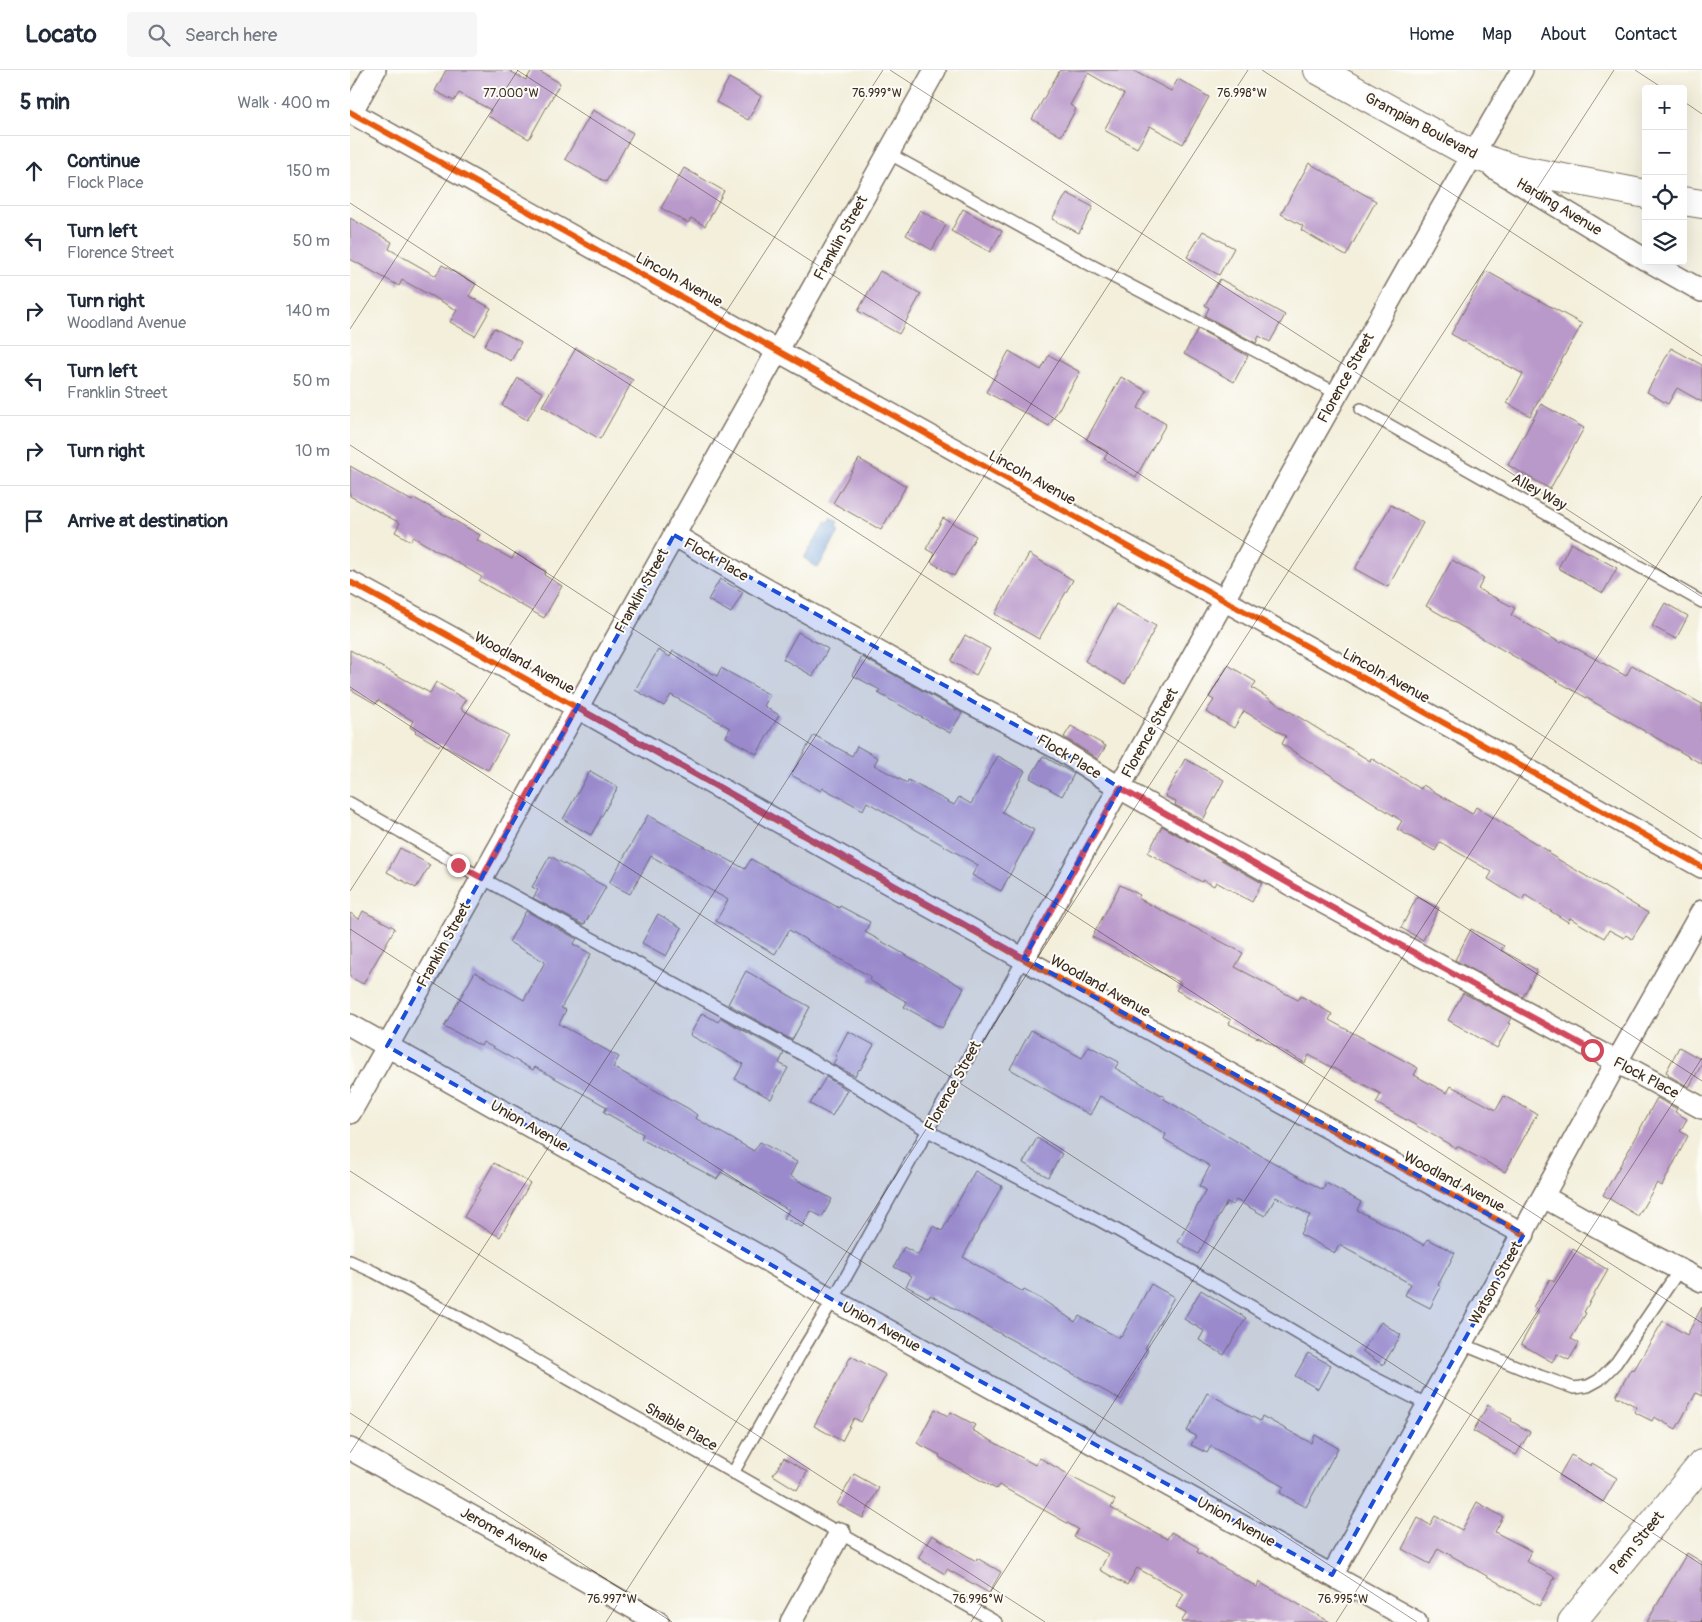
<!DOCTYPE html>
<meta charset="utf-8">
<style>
body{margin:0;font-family:Pangolin,sans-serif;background:#f6f6f7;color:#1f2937}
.controls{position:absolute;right:15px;top:15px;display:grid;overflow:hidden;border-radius:5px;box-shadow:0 5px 20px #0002}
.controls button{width:45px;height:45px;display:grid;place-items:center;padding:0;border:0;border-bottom:1px solid #e0e1e3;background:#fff;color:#1f2937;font:25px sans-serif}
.stop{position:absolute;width:15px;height:15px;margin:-11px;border:4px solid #d1495b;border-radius:50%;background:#fff}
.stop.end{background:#d1495b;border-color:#fff;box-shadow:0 1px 5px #0008}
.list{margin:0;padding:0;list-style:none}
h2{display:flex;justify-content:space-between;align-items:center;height:65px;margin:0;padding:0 20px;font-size:21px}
h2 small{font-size:16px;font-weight:400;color:#747a83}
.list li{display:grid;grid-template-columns:32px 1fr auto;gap:15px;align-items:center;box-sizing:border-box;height:70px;padding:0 20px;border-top:1px solid #e0e1e3}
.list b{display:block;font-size:19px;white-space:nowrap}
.list p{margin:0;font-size:16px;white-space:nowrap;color:#747a83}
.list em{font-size:16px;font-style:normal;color:#747a83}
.icon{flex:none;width:28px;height:28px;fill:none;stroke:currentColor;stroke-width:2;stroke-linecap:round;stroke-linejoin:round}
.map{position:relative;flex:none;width:1352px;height:1552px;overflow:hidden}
header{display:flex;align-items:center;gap:30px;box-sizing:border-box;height:70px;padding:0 25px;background:#fff;border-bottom:1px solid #e0e1e3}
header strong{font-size:24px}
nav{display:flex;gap:28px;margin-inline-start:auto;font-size:18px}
.search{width:350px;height:45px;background:#f6f6f7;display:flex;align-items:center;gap:12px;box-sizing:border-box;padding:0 18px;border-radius:5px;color:#747a83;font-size:19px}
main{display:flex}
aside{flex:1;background:#fff}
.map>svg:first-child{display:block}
.water{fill:#73a3dd;stroke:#57667e}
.building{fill:#b999ca}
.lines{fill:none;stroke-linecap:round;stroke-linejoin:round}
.lane-casing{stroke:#7b6f60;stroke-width:14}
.street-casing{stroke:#7b6f60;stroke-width:24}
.secondary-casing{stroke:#7b6f60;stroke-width:30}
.lane{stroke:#fff;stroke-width:11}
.street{stroke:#fff;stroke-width:21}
.secondary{stroke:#fff;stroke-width:28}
.cycleway-casing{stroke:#fdfcf7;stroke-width:9}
.cycleway{stroke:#e8590c;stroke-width:6}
.route{stroke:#d1495b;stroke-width:6}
.marked{fill:#1d4ed8;fill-opacity:0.2;stroke:#1d4ed8;stroke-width:4;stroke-dasharray:10 6;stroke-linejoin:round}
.ticks{fill:none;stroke:#3b2a1e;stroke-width:1;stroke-opacity:0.45}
.labels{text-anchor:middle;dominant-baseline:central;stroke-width:4;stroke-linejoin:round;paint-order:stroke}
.street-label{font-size:15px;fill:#3b2a1e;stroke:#fdfcf7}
.ticks-label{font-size:12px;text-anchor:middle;fill:#3b2a1e;stroke:#fdfcf7;stroke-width:4;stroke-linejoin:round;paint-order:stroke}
</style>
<header>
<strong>Locato</strong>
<div class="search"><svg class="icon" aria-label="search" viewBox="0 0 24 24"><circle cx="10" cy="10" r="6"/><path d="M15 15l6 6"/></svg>Search here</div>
<nav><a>Home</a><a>Map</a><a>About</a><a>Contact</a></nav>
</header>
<main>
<aside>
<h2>5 min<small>Walk · 400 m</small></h2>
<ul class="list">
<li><svg class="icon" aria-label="ahead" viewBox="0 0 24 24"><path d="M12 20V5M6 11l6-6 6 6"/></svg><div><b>Continue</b><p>Flock Place</p></div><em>150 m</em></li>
<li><svg class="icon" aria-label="left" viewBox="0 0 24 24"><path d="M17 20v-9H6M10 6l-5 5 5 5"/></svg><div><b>Turn left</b><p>Florence Street</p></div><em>50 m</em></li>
<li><svg class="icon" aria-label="right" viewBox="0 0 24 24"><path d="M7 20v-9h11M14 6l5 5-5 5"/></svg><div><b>Turn right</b><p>Woodland Avenue</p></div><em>140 m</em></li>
<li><svg class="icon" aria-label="left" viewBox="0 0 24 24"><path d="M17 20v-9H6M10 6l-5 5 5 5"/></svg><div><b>Turn left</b><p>Franklin Street</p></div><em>50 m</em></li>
<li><svg class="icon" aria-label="right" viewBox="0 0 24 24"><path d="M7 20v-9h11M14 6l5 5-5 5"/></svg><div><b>Turn right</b></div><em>10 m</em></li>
<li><svg class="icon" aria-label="arrive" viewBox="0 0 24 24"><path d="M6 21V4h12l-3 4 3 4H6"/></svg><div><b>Arrive at destination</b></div></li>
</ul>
</aside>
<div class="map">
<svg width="1352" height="1552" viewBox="0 0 1352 1552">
<rect width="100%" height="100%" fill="#fdfcf7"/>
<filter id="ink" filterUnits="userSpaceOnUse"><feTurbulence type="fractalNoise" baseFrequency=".02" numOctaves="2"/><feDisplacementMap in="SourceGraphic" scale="10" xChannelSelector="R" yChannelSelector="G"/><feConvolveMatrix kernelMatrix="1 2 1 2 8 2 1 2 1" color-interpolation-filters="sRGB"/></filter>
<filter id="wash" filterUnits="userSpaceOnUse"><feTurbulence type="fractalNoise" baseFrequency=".0096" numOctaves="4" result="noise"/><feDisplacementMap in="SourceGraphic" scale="20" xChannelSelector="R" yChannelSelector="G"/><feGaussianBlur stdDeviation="1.12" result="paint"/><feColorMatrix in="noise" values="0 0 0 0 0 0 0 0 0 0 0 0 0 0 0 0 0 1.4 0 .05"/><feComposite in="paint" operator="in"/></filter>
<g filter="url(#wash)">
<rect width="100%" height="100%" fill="#f3efdb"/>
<path class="water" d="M482,450L489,455L487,460L489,462L468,498L454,488L475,453L479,455Z"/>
<g id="blocks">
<g class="building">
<path d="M96,0H158L176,10L182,0H187L210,13L179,69L138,46L141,40L109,23L104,31L85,21Z"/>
<path d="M710,0H782L821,21L828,9L859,27L833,74L800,56L787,78L754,60L774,24L738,3L720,35L726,39L711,66L682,49Z"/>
<path d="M379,8L411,26L398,50L366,32Z"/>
<path d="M243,40L283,63L256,112L215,89Z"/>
<path d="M959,93L1026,131L996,186L951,160L953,156L931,144Z"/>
<path d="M334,98L374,121L355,156L341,148L338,153L311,138Z"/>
<path d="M717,123L743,137L729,163L702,149Z"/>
<path d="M613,139L652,161L640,182L601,161Z"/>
<path d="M570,140L596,155L582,180L556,165Z"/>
<path d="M0,148L42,172L39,179L86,206L92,195L126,214L119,226L141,238L125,266L100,252L107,240L52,210L49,216L0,189Z"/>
<path d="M853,161L884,178L869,205L837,187Z"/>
<path d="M530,201L571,224L549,264L508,241Z"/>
<path d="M1136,201L1232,254L1180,346L1157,333L1173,304L1101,264Z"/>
<path d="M870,209L935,245L920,272L909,266L906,273L855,246L859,238L855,235Z"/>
<path d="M144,258L171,272L161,291L134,276Z"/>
<path d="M848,259L898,286L884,312L834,284Z"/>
<path d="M226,278L283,310L250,369L192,336Z"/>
<path d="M1321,278L1352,295V332L1327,318L1318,334L1297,322Z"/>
<path d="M659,281L691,300L699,285L730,302L699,356L636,322Z"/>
<path d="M771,307L797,321L788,338L816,354L786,407L754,389L758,382L736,370Z"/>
<path d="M168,308L193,323L177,350L152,335Z"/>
<path d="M1191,334L1234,358L1200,419L1158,395Z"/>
<path d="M509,389L556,416L531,460L483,433Z"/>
<path d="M0,396L62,431L64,428L130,465L127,470L162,489L165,483L196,501L194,505L212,516L194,548L129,511L132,507L63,467L61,471L45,462L50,453L0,426Z"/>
<path d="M1041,435L1073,453L1038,517L1005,499Z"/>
<path d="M593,448L626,466L604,506L581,492L585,484L576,479Z"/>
<path d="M1221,473L1267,498L1253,523L1208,498Z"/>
<path d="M679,484L723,510L689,569L645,544Z"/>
<path d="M1102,490L1134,508L1128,519L1165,538L1161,545L1211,573L1213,571L1276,606L1282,595L1352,634V694L1076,536Z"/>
<path d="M370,509L393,522L381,543L358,530Z"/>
<path d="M1315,533L1338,546L1326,569L1302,556Z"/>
<path d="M766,534L806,556L775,614L735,591Z"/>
<path d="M448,562L478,579L463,606L433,589Z"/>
<path d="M615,565L640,579L626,605L601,591Z"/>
<path d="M0,580L80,623L86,612L116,630L111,639L158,665L138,700L90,674L89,676L65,662L66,661L60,657L63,651L28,630L26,634L0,619Z"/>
<path d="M308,580L320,587L323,581L367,606L371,598L420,625L414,636L429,645L407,684L376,667L380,658L321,625L314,636L285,620Z"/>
<path d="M512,587L612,643L600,663L528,623L530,620L502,605Z"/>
<path d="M878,595L906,612L902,618L1020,691L1021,688L1071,719L1073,715L1122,744L1126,737L1200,782L1199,784L1298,843L1282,869L1276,865L1274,868L1259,860L1254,868L1220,848L1218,852L1175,825L1172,830L1138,809L1142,802L1090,772L1085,781L1047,759L1052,751L932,674L936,666L894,641L884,658L856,642L864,630L859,627Z"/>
<path d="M721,656L756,676L748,689L714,667Z"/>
<path d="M464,665L502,686L507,676L528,688L524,695L557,713L558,710L604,735L609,727L621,734L648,686L675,701L652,742L684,760L651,821L622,805L628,795L517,732L513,740L473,718L471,721L441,705Z"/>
<path d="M693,686L724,704L712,726L680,708Z"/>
<path d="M835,689L874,710L853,750L825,735L826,732L815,726Z"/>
<path d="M240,701L268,717L241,765L213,749Z"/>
<path d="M298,745L395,799L401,789L489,838L490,836L520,852L515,862L614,918L592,958L554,937L557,932L519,910L521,907L439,860L425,884L366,851L378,830L301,786L280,824L259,813Z"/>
<path d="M812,756L912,813L902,832L866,812L864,816L853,810L852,812L798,783Z"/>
<path d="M50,778L80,795L66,818L37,802Z"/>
<path d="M200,786L256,817L234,855L183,828L188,820L182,817Z"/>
<path d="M770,815L790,825L788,828L893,883L885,897L948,930L951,926L982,944L979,950L1068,998L1064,1005L1097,1023L1101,1016L1146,1040L1154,1026L1187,1044L1155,1102L1107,1076L1106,1078L1026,1033L1031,1024L959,985L955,993L908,967V968L879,954L881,950L826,920L831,913L742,867Z"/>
<path d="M1067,827L1089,838L1073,870L1051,858Z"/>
<path d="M13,841L45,858L13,914L0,907V843L9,849Z"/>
<path d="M176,841L227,869L223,874L241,884L211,938L216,940L209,954L269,987L263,997L339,1039L347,1045L345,1048L404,1081L410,1072L447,1092L440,1106L482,1129L472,1147L461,1141L452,1157L434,1148L439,1140L371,1102L367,1109L291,1069L293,1064L254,1042L257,1037L185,997L183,1000L133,972L131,976L94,956L125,902L174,930L195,892L159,872Z"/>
<path d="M308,844L332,858L316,886L292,873Z"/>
<path d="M1121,859L1154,876L1151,880L1187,900L1173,927L1105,890Z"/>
<path d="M396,901L460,937L442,970L378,934Z"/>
<path d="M1113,923L1161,948L1158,953L1160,954L1147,978L1098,950Z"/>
<path d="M352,943L368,952L371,948L434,983L429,993L438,998L421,1029L385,1009L393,994L340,965Z"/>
<path d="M681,960L732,988L739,976L769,992L765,998L815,1027L814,1029L910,1085L973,1120L976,1113L1011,1132L1007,1140L1074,1175L1078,1169L1105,1183L1088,1215L1091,1217L1080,1238L1055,1225L1061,1214L989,1175L985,1183L950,1164L960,1145L926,1127L915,1146L886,1130L883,1135L877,1132L848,1184L828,1172L856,1120L849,1116L860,1096L814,1069L816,1064L750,1026L740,1045L660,999Z"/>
<path d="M498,961L524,975L510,1000L509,999L505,1006L483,994L487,987L485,986Z"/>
<path d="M1329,977L1352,990V994L1339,1017L1318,1005L1319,1004L1316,1002Z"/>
<path d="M476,1007L497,1020L482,1046L460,1034Z"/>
<path d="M1307,1028L1327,1039L1325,1042L1337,1049L1330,1061L1338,1066L1312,1116L1307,1113L1288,1146L1253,1125L1291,1059H1290Z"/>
<path d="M687,1068L712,1084L698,1107L673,1093Z"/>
<path d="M144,1093L180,1113L150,1167L114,1147L130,1119H129Z"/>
<path d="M625,1101L652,1116L613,1187L673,1222L674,1220L693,1230L725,1252L729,1246L769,1268L770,1265L772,1266L801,1214L824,1227L795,1278L798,1280L771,1330L580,1225L579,1228L556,1216L562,1206L544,1197L554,1177L568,1185L583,1156L592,1161Z"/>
<path d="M1223,1179L1258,1200L1234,1242L1236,1243L1221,1269L1229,1273L1219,1290L1207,1284L1202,1292L1171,1274L1189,1241L1183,1237L1200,1209L1204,1212Z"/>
<path d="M851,1220L896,1248L874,1285L849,1270L854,1261L834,1249Z"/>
<path d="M1352,1237V1326L1346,1323L1326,1359L1304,1347L1302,1351L1284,1342L1287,1337L1266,1326L1281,1299L1284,1300L1313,1251L1337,1265Z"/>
<path d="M1031,1252L1051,1265L1033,1295L1012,1281Z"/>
<path d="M958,1283L981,1295L968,1319L945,1306Z"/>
<path d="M501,1286L536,1305L511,1352L504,1348L492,1371L464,1356Z"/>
<path d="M857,1323L910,1351L912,1346L961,1373L965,1365L988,1378L956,1437L930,1423L934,1417L861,1376L857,1383L841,1375L846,1366L837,1361Z"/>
<path d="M1138,1335L1162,1349L1161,1351L1180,1362L1166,1385L1123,1361Z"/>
<path d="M585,1339L598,1346L601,1342L625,1355L622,1360L685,1395L690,1388L716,1403V1404L765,1430L761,1438L817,1469L821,1462L849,1478L847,1482L907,1517L909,1512L980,1552H831L837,1543L826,1537L834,1524L787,1498L777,1515L750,1500L758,1484L724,1467L728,1459L649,1415L646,1419L589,1387L590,1385L567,1373Z"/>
<path d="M1221,1385L1241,1396L1242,1393L1267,1408L1253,1432L1209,1406Z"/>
<path d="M434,1388L457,1402L447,1420L423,1405Z"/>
<path d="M504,1404L529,1418L513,1448L487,1434Z"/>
<path d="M1127,1432L1153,1447L1145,1462L1181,1481L1176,1491L1205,1507L1189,1536L1088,1478L1080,1494L1052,1479L1068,1448L1080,1455L1085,1446L1112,1460Z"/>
<path d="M582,1465L626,1491L627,1488L651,1502L639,1523L597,1499L595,1504L568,1488Z"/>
<path d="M1337,1483L1352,1492V1552H1297Z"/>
</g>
</g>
</g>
<g filter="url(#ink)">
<use href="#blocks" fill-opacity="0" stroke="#7b6f60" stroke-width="1"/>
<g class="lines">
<g class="lane-casing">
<g id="lane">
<path d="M538,83L731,190L988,324"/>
<path d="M1011,339L1352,532"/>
<path d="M0,733L132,808L427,970L501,1013L578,1061L736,1143L850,1206L1013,1302L1078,1335"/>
<path d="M0,1191L24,1202L120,1253L646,1552"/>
<path d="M1112,1274L1190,1306L1224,1318L1238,1316L1249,1310L1266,1293L1330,1199"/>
<path d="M383,1403L452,1281L483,1230L674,888"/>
</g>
</g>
<g class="street-casing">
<g id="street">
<path d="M0,42L1352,797"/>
<path d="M1,43L25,0"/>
<path d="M1144,98L1296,190"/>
<path d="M1299,191L1352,221"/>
<path d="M324,465L403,512L618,632L707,678L770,718L952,821L1352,1038"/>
<path d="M0,512C143,589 283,669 424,749C673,889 922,1029 1174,1164"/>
<path d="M674,888L874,530L934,418L1089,143L1172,0"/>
<path d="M0,955L411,1187L483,1230L1066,1552"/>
<path d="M0,1043L585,0"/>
<path d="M1194,1127L1264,1166L1352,1211"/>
<path d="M0,1379L159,1467L308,1552"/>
<path d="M982,1505L1112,1274L1266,993L1352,841"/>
<path d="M441,1552L490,1463"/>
</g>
</g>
<g class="secondary-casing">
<g id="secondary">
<path d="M968,0L1123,85L1162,98L1296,124"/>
<path d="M1333,131L1352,134"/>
<path d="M1222,1552L1352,1394"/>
</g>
</g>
<use href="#lane" class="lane"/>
<use href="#street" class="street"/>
<use href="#secondary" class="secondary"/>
<g class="cycleway-casing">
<g id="cycleway">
<path d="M0,42L1352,797"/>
<path d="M0,512C143,589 283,669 424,749C673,889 922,1029 1174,1164"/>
</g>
</g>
<use href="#cycleway" class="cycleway"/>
</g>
</g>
<g class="lines" filter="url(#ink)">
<path class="route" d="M108,795L132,808L226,637L674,888L770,718L952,821L1242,980"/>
</g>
<path class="marked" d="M324,465L707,678L770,718L674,888L1174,1164L982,1505L483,1230L37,976Z"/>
<path class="ticks" d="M167,0L1352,769M540,0L1352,527M912,0L1352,286M1285,0L1314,19M1333,31L1352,44M0,133L1352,1011M0,259L168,0M0,375L1352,1253M0,617L1352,1495M0,821L533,0M0,859L1067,1552M0,1101L695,1552M0,1343L322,1552M0,1383L898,0M256,1552L1264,0M621,1552L1352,426M986,1552L1352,988M1351,1552L1352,1550"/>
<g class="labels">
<g class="street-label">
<text transform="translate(1071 56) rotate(28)">Grampian Boulevard</text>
<text transform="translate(1209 137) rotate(31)">Harding Avenue</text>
<text transform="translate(491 168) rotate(-61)">Franklin Street</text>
<text transform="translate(329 210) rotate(29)">Lincoln Avenue</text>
<text transform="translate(996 308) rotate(-61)">Florence Street</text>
<text transform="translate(682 408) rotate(29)">Lincoln Avenue</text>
<text transform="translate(1189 422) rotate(29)">Alley Way</text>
<text transform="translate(366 490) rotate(30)">Flock Place</text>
<text transform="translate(292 521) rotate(-61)">Franklin Street</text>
<text transform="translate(174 593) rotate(29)">Woodland Avenue</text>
<text transform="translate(1036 606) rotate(29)">Lincoln Avenue</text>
<text transform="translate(800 663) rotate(-61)">Florence Street</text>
<text transform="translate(719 687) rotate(31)">Flock Place</text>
<text transform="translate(94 875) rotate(-61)">Franklin Street</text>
<text transform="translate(750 916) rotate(29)">Woodland Avenue</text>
<text transform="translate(1296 1008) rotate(28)">Flock Place</text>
<text transform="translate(603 1016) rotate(-61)">Florence Street</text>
<text transform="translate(179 1056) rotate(30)">Union Avenue</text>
<text transform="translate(1104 1112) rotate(28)">Woodland Avenue</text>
<text transform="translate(1146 1213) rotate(-61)">Watson Street</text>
<text transform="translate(531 1257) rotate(29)">Union Avenue</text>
<text transform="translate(331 1357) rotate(30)">Shaible Place</text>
<text transform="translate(886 1452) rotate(29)">Union Avenue</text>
<text transform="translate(154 1465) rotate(29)">Jerome Avenue</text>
<text transform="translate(1287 1473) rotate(-51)">Penn Street</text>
</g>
</g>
<g class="ticks-label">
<text x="892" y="27">76.998°W</text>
<text x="161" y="27">77.000°W</text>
<text x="527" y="27">76.999°W</text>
<text x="262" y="1533">76.997°W</text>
<text x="628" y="1533">76.996°W</text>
<text x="993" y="1533">76.995°W</text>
</g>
</svg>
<div class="controls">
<button>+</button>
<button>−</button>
<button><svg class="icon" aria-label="locate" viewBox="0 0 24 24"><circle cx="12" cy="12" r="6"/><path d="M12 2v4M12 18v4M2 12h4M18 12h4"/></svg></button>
<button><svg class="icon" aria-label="layers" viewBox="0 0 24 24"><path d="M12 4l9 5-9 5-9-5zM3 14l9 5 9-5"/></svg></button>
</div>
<div class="stop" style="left:1242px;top:980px"></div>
<div class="stop end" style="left:108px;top:795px"></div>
</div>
</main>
